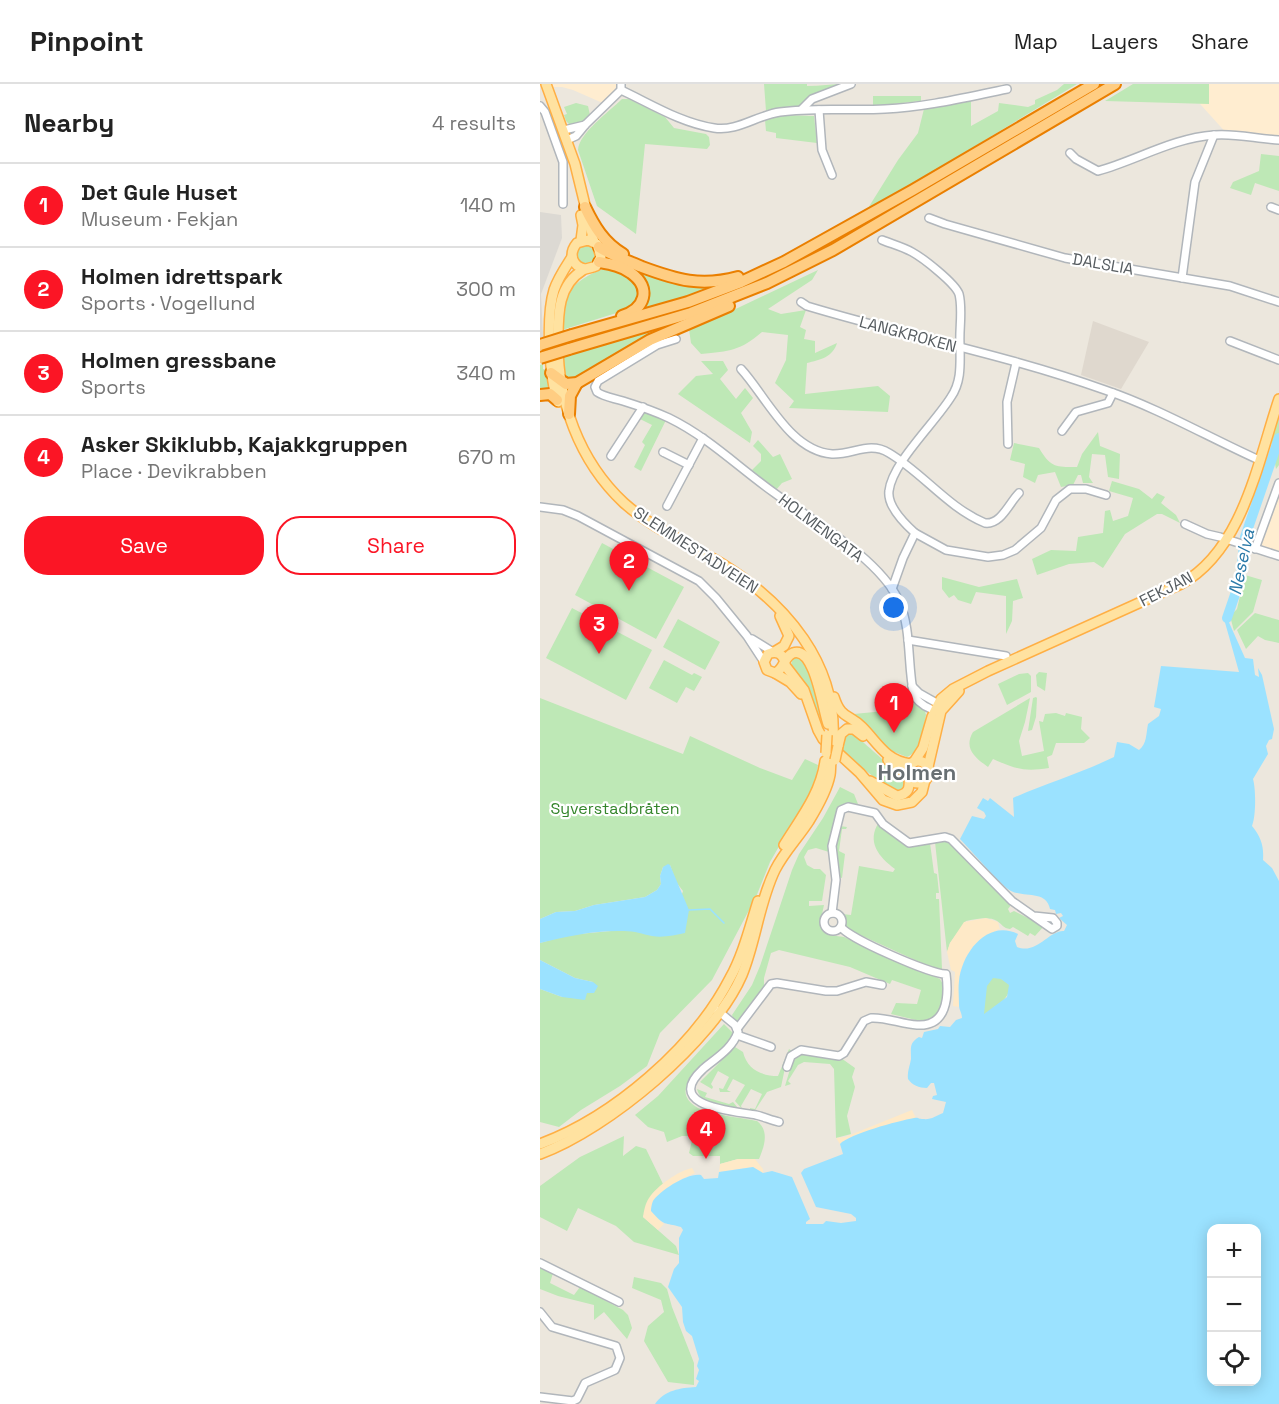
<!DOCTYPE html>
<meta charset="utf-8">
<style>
body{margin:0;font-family:"Space Grotesk",sans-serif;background:#f6f6f6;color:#222}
.controls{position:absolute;right:18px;bottom:18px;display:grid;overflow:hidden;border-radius:12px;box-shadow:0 3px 15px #0003}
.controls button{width:54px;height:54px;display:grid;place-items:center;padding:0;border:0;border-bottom:2px solid #e0e0e0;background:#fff;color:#222;font:30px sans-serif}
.you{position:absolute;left:354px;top:524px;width:21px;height:21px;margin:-15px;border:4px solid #fff;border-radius:50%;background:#1a73e8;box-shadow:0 0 0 9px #1a73e833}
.badge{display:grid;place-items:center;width:39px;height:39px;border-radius:50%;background:#fb1525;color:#fff;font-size:20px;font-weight:700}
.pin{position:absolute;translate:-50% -50px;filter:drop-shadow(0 2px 3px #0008)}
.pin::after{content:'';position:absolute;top:32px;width:21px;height:18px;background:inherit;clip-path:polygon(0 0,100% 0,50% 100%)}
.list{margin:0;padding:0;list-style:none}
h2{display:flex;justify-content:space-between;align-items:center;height:78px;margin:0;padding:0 24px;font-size:26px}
h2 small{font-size:20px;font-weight:400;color:#767676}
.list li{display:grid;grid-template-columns:39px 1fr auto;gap:18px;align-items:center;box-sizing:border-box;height:84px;padding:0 24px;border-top:2px solid #e0e0e0}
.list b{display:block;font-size:22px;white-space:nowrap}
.list p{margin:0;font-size:20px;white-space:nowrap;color:#767676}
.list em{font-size:20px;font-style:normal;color:#767676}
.actions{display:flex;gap:12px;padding:18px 24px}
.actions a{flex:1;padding:14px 0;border:2px solid #fb1525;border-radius:24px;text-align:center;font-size:21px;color:#fb1525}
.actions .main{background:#fb1525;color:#fff}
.icon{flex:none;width:33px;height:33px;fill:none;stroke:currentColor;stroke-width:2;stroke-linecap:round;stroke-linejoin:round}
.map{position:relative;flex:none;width:739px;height:1320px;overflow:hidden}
header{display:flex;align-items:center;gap:36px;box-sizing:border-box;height:84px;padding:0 30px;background:#fff;border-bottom:2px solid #e0e0e0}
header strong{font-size:28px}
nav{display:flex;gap:33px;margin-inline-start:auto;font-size:21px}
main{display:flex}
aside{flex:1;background:#fff}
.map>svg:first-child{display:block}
.commercial{fill:#ffedd0}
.industrial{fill:#dcd9d3}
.education{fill:#dfd8ce}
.green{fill:#bee8b6}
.sand{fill:#fee9c7}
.water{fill:#9be2ff;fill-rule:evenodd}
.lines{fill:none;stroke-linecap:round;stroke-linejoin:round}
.stream{stroke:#9be2ff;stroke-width:1.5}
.river{stroke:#9be2ff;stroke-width:10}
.minor-casing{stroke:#b1b6bb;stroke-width:10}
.major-casing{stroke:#ffaf44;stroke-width:12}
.highway-casing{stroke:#ea7f00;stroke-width:14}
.minor{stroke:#fff;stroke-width:7}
.major{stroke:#ffe2a0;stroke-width:9}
.highway{stroke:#ffcd82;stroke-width:10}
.major-bridge-casing{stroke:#ffaf44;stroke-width:12;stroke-linecap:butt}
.highway-bridge-casing{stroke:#ea7f00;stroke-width:14;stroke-linecap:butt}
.major-bridge{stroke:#ffe2a0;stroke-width:9}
.highway-bridge{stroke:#ffcd82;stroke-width:10}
.labels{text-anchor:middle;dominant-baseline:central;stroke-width:4.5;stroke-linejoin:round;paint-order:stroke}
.street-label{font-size:16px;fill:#575d61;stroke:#fff}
.park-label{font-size:16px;fill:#34852b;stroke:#fff}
.water-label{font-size:18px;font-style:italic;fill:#2b7aa8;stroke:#fff}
.district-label{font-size:22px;font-weight:bold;fill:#686f73;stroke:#fff}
</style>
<header>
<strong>Pinpoint</strong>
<nav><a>Map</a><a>Layers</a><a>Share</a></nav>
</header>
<main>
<aside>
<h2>Nearby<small>4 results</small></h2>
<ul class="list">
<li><span class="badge">1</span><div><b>Det Gule Huset</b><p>Museum · Fekjan</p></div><em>140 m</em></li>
<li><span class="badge">2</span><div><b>Holmen idrettspark</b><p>Sports · Vogellund</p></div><em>300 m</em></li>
<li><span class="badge">3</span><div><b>Holmen gressbane</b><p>Sports</p></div><em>340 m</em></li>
<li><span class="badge">4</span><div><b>Asker Skiklubb, Kajakkgruppen</b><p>Place · Devikrabben</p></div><em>670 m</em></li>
</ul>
<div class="actions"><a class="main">Save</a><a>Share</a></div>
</aside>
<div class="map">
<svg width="739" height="1320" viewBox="0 0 739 1320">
<rect width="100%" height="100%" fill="#ece7dd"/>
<g class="commercial">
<path d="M11,0H77L72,12L65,20L33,6L22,3H13Z"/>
<path d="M642,0H739V52H689Z"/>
<path d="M739,401V471L717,464Z"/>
</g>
<path class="industrial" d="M0,128L21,131L22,154L1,210L3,253L0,254Z"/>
<path class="education" d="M553,237L609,258L581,305L541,291Z"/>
<g class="green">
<path d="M224,0H267V2C280,2 292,0 305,0L257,23L226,27Z"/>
<path d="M524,0H537L325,129L358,76L378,49L384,25L431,16V42L458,27L459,19L488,23L495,20V16L517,6Z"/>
<path d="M593,0H669V20L565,17Z"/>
<path d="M333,12H381V17L333,22Z"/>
<path d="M82,15H89L125,33L134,44L166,50L169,53L170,61L167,65L105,60L96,150L57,122L38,66C39,49 69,28 82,15Z"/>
<path d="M36,19L48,22L50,31L39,40L30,41L26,37L24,31L27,30L24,23Z"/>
<path d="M245,31L274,32L277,59L236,54V49L226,47L225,36Z"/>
<path d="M721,70L739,72V107L715,99L711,111L690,104L693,98L719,87Z"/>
<circle cx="46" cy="171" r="9"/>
<path d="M67,184C92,187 111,207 86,226L22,246C22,238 22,228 23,221C28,201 49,189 67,184Z"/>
<path d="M97,185L174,202V203L100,226L101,223L95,186Z"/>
<path d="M278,186L272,196L228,225L241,230L266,226L260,243L266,246L264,255L275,257V269L297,259C293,273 280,276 267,279L265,310L338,302L350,312L348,328L249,324L254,317L235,299L246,276L248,251L222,248C200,267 190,267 161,270L151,259L149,245L181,232Z"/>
<path d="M145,237L35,295L25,297L21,273Z"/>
<path d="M161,277H183L188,286L180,295L196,315L205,304L213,314L201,329L212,348L210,359L138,310L156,292L173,290Z"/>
<path d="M3,280V285L7,286L9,302L6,305L0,307V281Z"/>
<path d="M104,327L126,336L101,387L94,383L105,361L102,358L112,341L100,335Z"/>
<path d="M739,328V381L736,385L730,351Z"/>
<path d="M558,348L560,362L580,370L579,395L568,393L565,371L552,370L549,393L553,399H543L541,391H538L533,401L521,403L515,388L498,391L495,399L483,393L485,380L470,376L474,359L499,364C511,384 516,383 537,383L542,370Z"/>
<path d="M218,356L233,373L240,370L252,395L242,399L236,406L212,386L221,377V370L213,362Z"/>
<path d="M572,397L599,405L612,415L617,409L625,413L621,419L636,431L640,439L622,430H617L585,450L563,484L554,478L529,480L497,491L492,475L511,466L536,467L538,453L563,449L565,427L570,426L573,437L588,432L593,414L569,407Z"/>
<path d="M62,459L144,503L116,555L35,511Z"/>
<path d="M705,491L722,496L713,528L694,547L690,532L697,525Z"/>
<path d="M402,493L439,503L477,495L483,514L473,517L472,537L466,550V512L436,508L431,520L418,516L414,511L409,514L402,505Z"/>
<path d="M32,524L112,566L86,616L6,574Z"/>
<path d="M715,529L739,536V559L725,556L718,552L706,565L697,546Z"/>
<path d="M138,535L180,558L165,586L123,563Z"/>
<path d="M253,574H260C276,594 281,621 283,646L268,607L251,581Z"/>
<path d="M124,576L152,591L154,589L162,593L154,607L146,603L137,619L109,604Z"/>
<path d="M499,588L507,589L505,607L497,602L496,591Z"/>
<path d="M488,589L491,592V608L467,621L458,600L479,590Z"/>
<path d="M496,613L497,614L496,633L492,646L488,647L493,614Z"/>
<path d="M0,614L143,670L150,652L220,684L252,696L265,675L278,681L275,700L230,778L216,813L172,896L120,949L107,982L80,1002L41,1026L19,1043L0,1038V905L22,913L47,909L53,898L35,894L0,876V859L28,851L82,846L98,847L113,852H128L143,807L136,798L130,781L123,783L120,792L121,800L117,806L105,813L54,821L35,827L16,828L0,835Z"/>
<path d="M490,614L485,638L479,657L482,672L504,667L499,637L503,638L505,630L516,629L525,632L526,629L542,633L541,645L550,654L544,659H516L512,671L507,673L509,684C484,688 476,685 453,675L448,683C436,674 423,665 433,648Z"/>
<path d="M375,619L385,627L386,631C383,645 382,667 367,673L347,665L313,633L314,630C334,628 356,627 375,619Z"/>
<path d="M310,648C316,651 361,691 364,698L362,705L354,707L349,705L301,667L304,653Z"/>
<path d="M300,703L314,710L318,720C308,719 302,718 297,727L289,768L276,764L268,766L264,773L267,781L274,785H280L286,791L282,817H269V822L284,821C279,843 279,851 304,853L400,895L406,906L396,933L384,938L351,930L356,919L377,920L381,906L352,896L350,900L310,883L239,866L231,869L224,894V902L201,937L195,938L192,931L212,901L220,882L252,786L259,770L283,734Z"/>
<path d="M339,738C357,759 364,762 390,759L394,789L397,790L399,809H396V815H399L402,885L399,886L388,882L305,844V836L302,830L311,831L319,782L353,788L355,785C339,773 326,758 339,738Z"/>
<path d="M300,742L307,743L306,745H302L299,767L305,770L302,794L299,793L295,770Z"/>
<path d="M407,757L416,761L471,821L468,825L470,829L474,827L504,842L495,852L490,849L488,852L473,843L470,845C463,844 463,841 457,837C449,832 436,835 426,837L410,859L407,868L395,758Z"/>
<path d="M429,873L472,902C464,922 449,929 430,938Z"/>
<path d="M184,940L193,949C190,969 117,1000 158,1024C168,1030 203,1034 217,1037C230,1047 224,1063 219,1075H198L180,1080V1072H153L149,1069L153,1052H142L127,1058L124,1048L108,1043L95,1031L118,1012Z"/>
<path d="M195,963L203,968C207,985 221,992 238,992L249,965L253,968L246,979L241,1003L227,1008L214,1028L210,1027V1024L215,1025L222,1010L211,1005L201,1022L202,1025L195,1017L205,1001L193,995L187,1006L191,1008H180L179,1004L183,1005L189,993L178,987L171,1000L173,1003L172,1005L160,998Z"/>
<path d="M263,968L301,974L315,984L312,993L315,1003L307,1032L311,1050L296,1054L294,985L290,980L264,978L258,981L248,997L251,1000L245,1002L254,972Z"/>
<path d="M157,1005L167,1009L165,1013L189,1020L193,1018L198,1024C183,1022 161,1022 157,1005Z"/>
<path d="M84,1052L83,1072L96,1062L106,1065L123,1100L112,1110L103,1133L136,1162L139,1171L94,1158L76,1142L38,1124L27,1147L0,1133V1102L40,1073Z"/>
<path d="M0,1182L13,1189L10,1199L34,1211L40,1203L83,1226L88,1231L92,1244L87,1255L64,1228L54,1236V1221L18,1212L0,1205Z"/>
<path d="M94,1193L121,1199L127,1205L132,1223L154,1279V1301L128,1298L104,1257L108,1242L124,1228L121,1216L92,1204Z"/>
</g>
<g class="sand">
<path d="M446,834L458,838L460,846L458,845L427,871L420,889L419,923L413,922L415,888L411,886L407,868L410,859L424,838Z"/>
<path d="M372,1026L376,1034L315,1051L300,1060L296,1054L305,1053Z"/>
<path d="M198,1075H215L223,1085V1089L213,1083L179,1088L180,1080Z"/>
<path d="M152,1084L155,1089L138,1097L118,1135L124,1140L118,1146L103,1133C104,1127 105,1120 109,1114C117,1102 138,1087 152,1084Z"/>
</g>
<g class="water">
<path d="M687,534L705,574L713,575L715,591L719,593L718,584L722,591L734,645L732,655L729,656L726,662L728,670L713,695C716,705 716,733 712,742C721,753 724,762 723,776L732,784L739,797V1320H115C125,1306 140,1304 156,1303L159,1297L156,1295L159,1286L157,1282L159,1275L152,1252L146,1247L143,1238L142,1223L128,1203L134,1185L139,1179V1154L143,1146L141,1143C124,1138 125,1143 111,1127C111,1124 112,1119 113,1117C120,1106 149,1088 161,1091L164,1095L178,1094L179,1088L213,1083L223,1089L232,1087L252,1093L270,1135L266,1138V1140H283L286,1137L301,1139L316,1137V1134L311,1130L276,1123L261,1089L264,1085L303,1070L300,1060C309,1050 358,1037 374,1034C379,1033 378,1035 383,1035C391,1036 396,1032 403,1029L406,1018L392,1015L393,1012L397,1011L394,999H391L387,1004C379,1004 372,1001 368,995C367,987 370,982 371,975C371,964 369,959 379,953L382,954L384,948L398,945L400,942L410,943L416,936L422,934C422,929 419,926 419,921C419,913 418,905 419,897C422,868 448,835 478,850L475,857L477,863C497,871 509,846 524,847L527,841L519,834L523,832L521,829L516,830L515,826L510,825C506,806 485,814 471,807C462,803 430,765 420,755L432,732L444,735L446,732L444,728L437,724L443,714L448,717L450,714L474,733L473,714C507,699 541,689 574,673L577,658L589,660L599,666C607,660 606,650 608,640L619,632L621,625L614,623L621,582L699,588L684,535ZM453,894L461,895L469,901L467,913L444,930L447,902ZM672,1144H716V1298H672Z"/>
<path d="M128,780L130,781L149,826L145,849C135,851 123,854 112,852C102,850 95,847 84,847C56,846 27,852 0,859V835L16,828L35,827L54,821L105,813L117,806L121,800L120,792L123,783Z"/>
<path d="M0,876L35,894L53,898L58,902L54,909H47L45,916L22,913L0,905Z"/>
</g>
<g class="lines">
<path class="stream" d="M149,826L170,825L184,839"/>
<path class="river" d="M687,534L700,496L705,453L739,354"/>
<g class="minor-casing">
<g id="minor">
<path d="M81,6C111,20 141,39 174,44C197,48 217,31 240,28C275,23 310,27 345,25C387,23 427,13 467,5"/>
<path d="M0,22L5,28L23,78V120"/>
<path d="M262,25L272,15L311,0"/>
<path d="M279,26L282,66L292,91"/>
<path d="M24,46L45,41L81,6V0"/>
<path d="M27,56L36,52L45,41"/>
<path d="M530,69L536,75L558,87C597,76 633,54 674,51C696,49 717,55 739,56"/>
<path d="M731,123L739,126"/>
<path d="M389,134L405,140L525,174L690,202L739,218"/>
<path d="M342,156C352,160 363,163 372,168C383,174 415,199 419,210C423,225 419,245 420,260C420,279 422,297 411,313C395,339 352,379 349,407C347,422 365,440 375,449L363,474L352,505"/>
<path d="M642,194L655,98L674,51"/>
<path d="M261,218L267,222C366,252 468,271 565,306C618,324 668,353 719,376"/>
<path d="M136,255L117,261L58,297L55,303L57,308C64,313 74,314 83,317C99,322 114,327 129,334C168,353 198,383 233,408C271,436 339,474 359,517C372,546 367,581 374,612C380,620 388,625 398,627"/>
<path d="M690,257L739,276"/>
<path d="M201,285C226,312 250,367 292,370C313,371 329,357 349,369C383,389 407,423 445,439C461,441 469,419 479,409"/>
<path d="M522,347L536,328L568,319L573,309"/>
<path d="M468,360L467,318L476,279"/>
<path d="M123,368L149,381"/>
<path d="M71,372L103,323"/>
<path d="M127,422L163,354"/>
<path d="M0,423L23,426L38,432L159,497L176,514L207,552L224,578"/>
<path d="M645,440L667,450L680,453L739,472"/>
<path d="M375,449L406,466L448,473L463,471L475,466L501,444L516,416L530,405H546L566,411"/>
<path d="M715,465L739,399"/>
<path d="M212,555L233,568"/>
<path d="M368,556L466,572"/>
<path d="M372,602L379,609L402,622"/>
<path d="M292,829L296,796L292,762L301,726L308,723L335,729L343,740L369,759L405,753L411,755L472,817L512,845L517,842V839L513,834L494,832"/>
<circle cx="293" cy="838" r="9"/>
<path d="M177,926L195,941L198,948C192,965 176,974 163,985C122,1023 195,1027 216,1031C224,1033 231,1036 239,1038"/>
<path d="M197,945L231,900L237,899L286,907H297L326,898L342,901"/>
<path d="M197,951L231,963"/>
<path d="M247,983L251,972L261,966L299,972L304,969L324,937L331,934C346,933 361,940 377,941C407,943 409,913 406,890C392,891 308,854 301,843"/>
<path d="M0,1179L79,1218"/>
<path d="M0,1228L12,1243L76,1262L80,1274L75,1286L45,1299L37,1315L33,1317L0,1313"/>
</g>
</g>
<g class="major-casing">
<g id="major">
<path d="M6,0L35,80L54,158"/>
<path d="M41,131L43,141L41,156"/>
<path d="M45,185C32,182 28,170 37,159L48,156L57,160L61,173L56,182C52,184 47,184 43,186C18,201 18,230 18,255C17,316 39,377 84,419C113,445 152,461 184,481C246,520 298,580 293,658"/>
<path d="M18,318C9,293 6,232 14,206C18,194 25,184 32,173"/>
<path d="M234,568L244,562L249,552L240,532"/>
<path d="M245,579C243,570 237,566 228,570L224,578L227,586L235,589C245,585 243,573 253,569C275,561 283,628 288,640"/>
<path d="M244,580L264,606L278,646L283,655L320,689L343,716L357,721L372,718L382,708L385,696"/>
<path d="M235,589L250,598L261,610"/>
<path d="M294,613C301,635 309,630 322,643C338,659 345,676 370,680"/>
<path d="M298,662L301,650L307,645H314L323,652"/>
<path d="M348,676L367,689"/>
<circle cx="378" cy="688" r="11"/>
<path d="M374,678L383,664L392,633L401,615L413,605L448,587L641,500C703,466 718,377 739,315"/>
<path d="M388,683L401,627L419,607"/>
<path d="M330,697L357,712C368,710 370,705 369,694"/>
<path d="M244,761C260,735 281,709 285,677"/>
<path d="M0,1060C73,1033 154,964 190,894C203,871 210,842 218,817"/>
<path d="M0,1070C68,1045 173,958 202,891C216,857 219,819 235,786C244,768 258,754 269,737C277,724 287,707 290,691C291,686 290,679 292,673"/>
</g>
</g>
<g class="highway-casing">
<g id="highway">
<path d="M45,123C54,142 64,159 83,170"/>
<path d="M59,163C73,172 88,177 102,183C137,196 161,203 198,193"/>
<path d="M59,178C70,180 82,182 91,189C112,204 105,225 82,232"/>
<path d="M32,251L148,218L201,198L244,178L373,106L554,0"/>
<path d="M29,265L151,229L227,199L293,166L575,0"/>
<path d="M11,289L26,300L37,299L110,256L189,222"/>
<path d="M0,311L10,310L17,316"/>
<path d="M29,330L30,312L37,299"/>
</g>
</g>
<use href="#minor" class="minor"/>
<use href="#major" class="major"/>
<use href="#highway" class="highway"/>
<g class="major-bridge-casing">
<g id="major-bridge">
<path d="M286,669L287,651"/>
<path d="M295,676L298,662"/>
</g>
</g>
<g class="highway-bridge-casing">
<g id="highway-bridge">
<path d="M0,261L32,251"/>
<path d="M0,274L29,265"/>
</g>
</g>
<use href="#major-bridge" class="major-bridge"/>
<use href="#highway-bridge" class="highway-bridge"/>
</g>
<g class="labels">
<g class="street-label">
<text transform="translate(563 180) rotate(10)">DALSLIA</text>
<text transform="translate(368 250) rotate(15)">LANGKROKEN</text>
<text transform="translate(281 444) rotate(37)">HOLMENGATA</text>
<text transform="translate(156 466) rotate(33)">SLEMMESTADVEIEN</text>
<text transform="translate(626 505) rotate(-27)">FEKJAN</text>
</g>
<g class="park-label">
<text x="75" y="724">Syverstadbråten</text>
</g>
<g class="water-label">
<text transform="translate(701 478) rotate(-78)">Neselva</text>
</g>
<g class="district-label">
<text x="377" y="688">Holmen</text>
</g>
</g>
</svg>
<div class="controls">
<button>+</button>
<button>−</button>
<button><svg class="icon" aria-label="locate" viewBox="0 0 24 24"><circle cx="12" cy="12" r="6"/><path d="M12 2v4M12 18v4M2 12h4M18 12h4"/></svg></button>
</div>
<div class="you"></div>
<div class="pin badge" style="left:354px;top:649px">1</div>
<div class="pin badge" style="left:89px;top:507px">2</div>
<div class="pin badge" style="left:59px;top:570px">3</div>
<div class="pin badge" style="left:166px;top:1075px">4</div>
</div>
</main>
